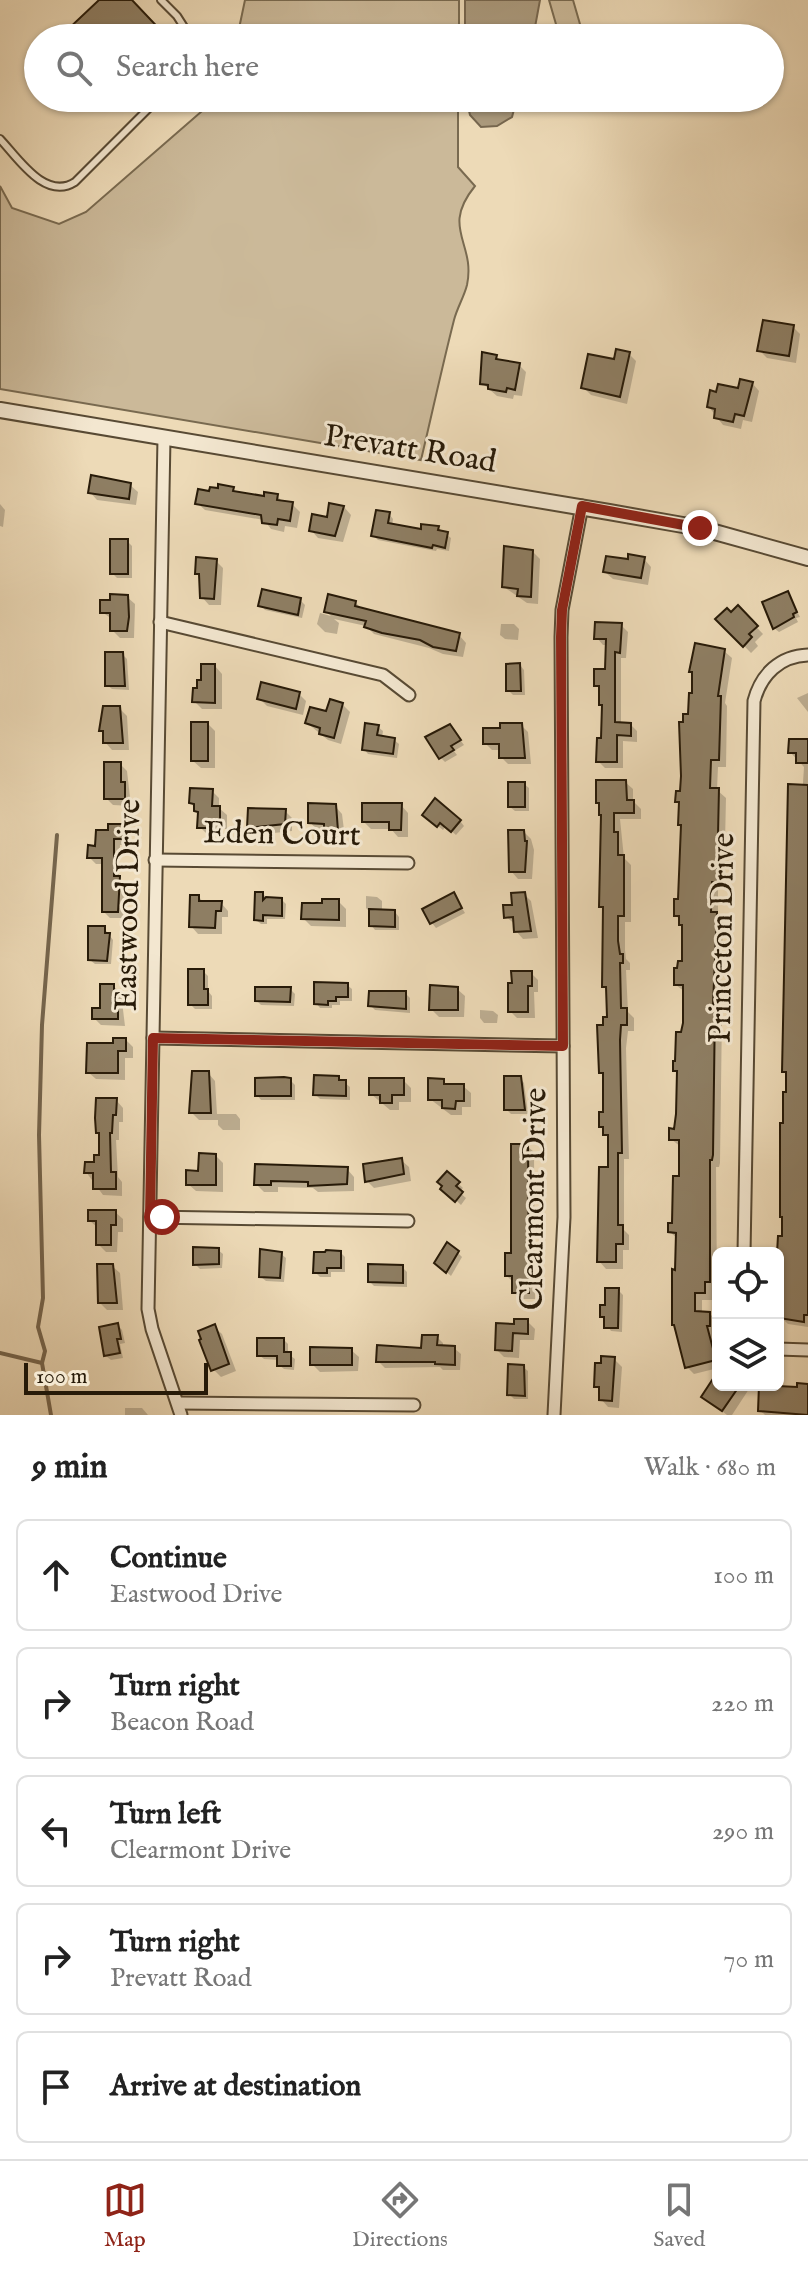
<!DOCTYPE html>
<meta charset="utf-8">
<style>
body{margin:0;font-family:"IM FELL English",serif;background:#f2f2f2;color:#222}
.controls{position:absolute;right:24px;bottom:24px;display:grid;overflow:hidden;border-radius:12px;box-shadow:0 2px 6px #0004}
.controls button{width:72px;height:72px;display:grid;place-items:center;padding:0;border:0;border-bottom:2px solid #e0e0e0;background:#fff;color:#222;font:40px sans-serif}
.scale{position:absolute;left:24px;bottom:20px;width:184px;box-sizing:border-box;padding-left:8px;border:4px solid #271a08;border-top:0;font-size:22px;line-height:28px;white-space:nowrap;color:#271a08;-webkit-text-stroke:6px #f3e7d0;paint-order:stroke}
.stop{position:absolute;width:24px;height:24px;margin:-18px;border:6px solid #8f2418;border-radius:50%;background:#fff}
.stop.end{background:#8f2418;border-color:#fff;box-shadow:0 2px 8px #0008}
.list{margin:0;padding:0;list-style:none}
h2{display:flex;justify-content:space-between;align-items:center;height:104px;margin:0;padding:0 32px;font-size:34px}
h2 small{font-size:26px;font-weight:400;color:#767676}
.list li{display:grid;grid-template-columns:52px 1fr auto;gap:24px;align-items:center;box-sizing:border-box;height:112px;margin:0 16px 16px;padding:0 16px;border:2px solid #e0e0e0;border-radius:12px}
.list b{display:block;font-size:30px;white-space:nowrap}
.list p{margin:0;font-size:26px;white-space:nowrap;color:#767676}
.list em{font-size:26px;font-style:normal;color:#767676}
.icon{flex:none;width:44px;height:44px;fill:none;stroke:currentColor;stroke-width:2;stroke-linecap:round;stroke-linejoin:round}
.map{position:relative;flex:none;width:808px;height:1415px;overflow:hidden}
.search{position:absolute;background:#fff;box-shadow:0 2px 6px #0004;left:24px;right:24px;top:24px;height:88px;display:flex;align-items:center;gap:20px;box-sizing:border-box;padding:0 28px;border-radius:44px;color:#767676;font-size:30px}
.sheet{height:744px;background:#fff}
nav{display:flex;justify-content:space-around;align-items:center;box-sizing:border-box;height:112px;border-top:2px solid #e0e0e0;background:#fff;font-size:22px;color:#767676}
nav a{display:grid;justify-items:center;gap:4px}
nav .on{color:#8f2418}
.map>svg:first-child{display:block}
.green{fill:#cbb999;stroke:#796a50;stroke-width:2}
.water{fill:#aa997c;stroke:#76664e;stroke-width:2}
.shadow{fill:#0003}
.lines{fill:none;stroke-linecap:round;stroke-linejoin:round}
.stream{stroke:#76664e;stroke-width:4}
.building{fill:#8e7e63;stroke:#271a08;stroke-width:2}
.service-casing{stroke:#584a34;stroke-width:10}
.minor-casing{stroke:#584a34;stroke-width:15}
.tertiary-casing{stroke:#584a34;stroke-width:18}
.service{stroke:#f3e7d0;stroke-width:6}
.minor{stroke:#f3e7d0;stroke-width:11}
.tertiary{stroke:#f3e7d0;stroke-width:14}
.route{stroke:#8f2418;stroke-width:10}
.labels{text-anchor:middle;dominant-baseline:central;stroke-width:6;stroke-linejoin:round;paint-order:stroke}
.street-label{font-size:32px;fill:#271a08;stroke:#f3e7d0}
</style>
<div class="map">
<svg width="808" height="1415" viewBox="0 0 808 1415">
<rect width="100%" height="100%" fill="#eddab7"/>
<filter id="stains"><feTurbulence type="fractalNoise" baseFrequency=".0025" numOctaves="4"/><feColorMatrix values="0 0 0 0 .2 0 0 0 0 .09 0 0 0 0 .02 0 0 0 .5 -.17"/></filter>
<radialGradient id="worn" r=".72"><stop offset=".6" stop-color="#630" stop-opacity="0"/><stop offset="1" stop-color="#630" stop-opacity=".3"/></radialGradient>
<g class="green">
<path d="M245,0H459V38H237Z"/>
<path d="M549,0H573L584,38H560Z"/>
<path d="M217,98H458V167L475,186C440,229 476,242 467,285C464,297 457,308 454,320C442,367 432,414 421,460L0,389V186L12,208L59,224L86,212Z"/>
</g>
<g class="water">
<path d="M465,0H540L533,38H465Z"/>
<path d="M466,98H517L512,117L497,126L481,127L470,115Z"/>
</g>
<g class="shadow">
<path d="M131,98H155L143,110Z"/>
<path d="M793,327L800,334L796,363L767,358L759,350Z"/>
<path d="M629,354L636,361L627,404L591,395L583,387L615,361Z"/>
<path d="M496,356L501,362L519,365L526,372L522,396L514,395L513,399L497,396L482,383Z"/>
<path d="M752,383L759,391L752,422L743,420L741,429L723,425L709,407Z"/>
<path d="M130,485L138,492L136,505L97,500L90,492Z"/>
<path d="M233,489L238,494L265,499L277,496L284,503L292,504L300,512L297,528L285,526L284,532L271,529L264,520L205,510L197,503L211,493Z"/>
<path d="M0,504L5,510L3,527L0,526Z"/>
<path d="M344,507L351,515L343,542L318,538L311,530Z"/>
<path d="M389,514L393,519L392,526L422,531L438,528L451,538L449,551L437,549L436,551L378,540L373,535Z"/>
<path d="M127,541L132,546V578H117L112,573Z"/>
<path d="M532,551L540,559L538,604L527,603L504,587Z"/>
<path d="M644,559L651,567L648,585L613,579L605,572L629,561Z"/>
<path d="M216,561L223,568L221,605H209L202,597L201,577L197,573Z"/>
<path d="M788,594L800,617L796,618L798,622L779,632L774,628Z"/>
<path d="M127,597L135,604L134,638H120L112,630V619L102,612L112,602Z"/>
<path d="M300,600L305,605L302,618L265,610L261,605Z"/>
<path d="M355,602L363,610L459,635L466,643L463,657L443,654L429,648L374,634L366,626L334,619L339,623L337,634L325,632L317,624L320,613L331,616L326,611Z"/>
<path d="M738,608L763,634L755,642L758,646L751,653L718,619L731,615Z"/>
<path d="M501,624H514L519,629L518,640L505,639L500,635Z"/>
<path d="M621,625L628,632L626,658H621V725H631L637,731V742L623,741V768H605L598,761L603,740L604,708L601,704V689L596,685L607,671L608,645H603L597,638Z"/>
<path d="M724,651L732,658L725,703L727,706L726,767H718L717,790L726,798L724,888H718V916L723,922L720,1012L722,1014L720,1163L719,1167H716L717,1289L712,1288V1300H702V1313L710,1314L717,1321V1332H714L718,1351V1368L694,1374L687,1367L677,1272L678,1239L670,1232L674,1225L681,1178V1147L671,1139L675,1131L679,1074L675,1070L683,1034L685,992L676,985L684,963V927L676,915L680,901L683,827L680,824L681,804L677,801L682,793L690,716Z"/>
<path d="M122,654L127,659L129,690L112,689L107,685Z"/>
<path d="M520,665L524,670L525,695H513L508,690Z"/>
<path d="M215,666L222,674V709H202L194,701L203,682Z"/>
<path d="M808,693V712L797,698Z"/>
<path d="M299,694L306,701L303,715L267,706L259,698Z"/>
<path d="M342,704L350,712L341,744L328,740L307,723Z"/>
<path d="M119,708L127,716L129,750H112L105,742V734L101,730Z"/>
<path d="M208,724L215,731V768H201L193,761Z"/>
<path d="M521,725L528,732L531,764H508L501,757V750H492L485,743Z"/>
<path d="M450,726L464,745L454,751L457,755L445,762L441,758Z"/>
<path d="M378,727L383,731L382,738L394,740L399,744L397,758L368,754L364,749Z"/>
<path d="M808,741V1327L788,1324L781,1317L784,1283L779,1278L784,1238L788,1094V1075L784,1071L804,767L790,752Z"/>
<path d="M120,764L127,771L131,806L113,805L106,798Z"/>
<path d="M625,782L633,789V801L641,809V819H620L624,858L631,865V922H625V950L626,959L630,963V970H626L628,1012L634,1018V1031H628L626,1048L629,1159H624V1230L629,1235V1250H623V1269H606L599,1261L610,1169V1139L601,1126L605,1114V1076L601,1072L605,1027L609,1019V991L604,986L605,910L601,906L603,845L601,805L598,802Z"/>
<path d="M524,784L529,788V811H515L510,807Z"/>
<path d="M212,791L219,798V808L227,815V829H219V834H207L200,827V815L191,803Z"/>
<path d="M401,805L408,813V837H398L391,829H371L364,822Z"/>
<path d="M335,806L342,814L345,838L333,837L326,830H317L310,822Z"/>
<path d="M285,811L292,818V831L256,835L249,827Z"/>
<path d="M429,819L460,821L464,826L456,835L446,826L443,830Z"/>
<path d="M123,826L129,832V845H120L119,878L126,885L123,918H110L104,912V864H96L89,857L110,832Z"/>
<path d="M524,832L531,839L534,850L532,879H518L511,871Z"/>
<path d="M263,894L268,899H281L286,904L285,919H267V924H261L256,920Z"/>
<path d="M524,894L531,901L538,938L523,939L516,931L515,924L506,917Z"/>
<path d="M454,895L465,913L436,928L432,923Z"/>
<path d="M366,896L377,897L382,901V912H395L399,917V930H375L371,925V913L366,908Z"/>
<path d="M199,897L204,903H221L228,911V917H222V934H198L191,926Z"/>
<path d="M338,901L346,909V927L311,926L303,918Z"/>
<path d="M104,928L113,940L111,964H95L90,960Z"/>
<path d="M203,971L208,976V991L212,996V1009H195L190,1004Z"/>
<path d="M531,973L538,980V992H534L535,1018H517L510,1011Z"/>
<path d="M347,985L352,989V1001H340V1005H332V1008H320L316,1003Z"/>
<path d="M113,986L121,993L125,1026L101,1025L94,1018L102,1010Z"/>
<path d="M290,989L295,994L294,1006L261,1005L257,1001Z"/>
<path d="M457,989L465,996L464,1017H439L431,1009Z"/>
<path d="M405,993L410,998V1013L375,1010L370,1005Z"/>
<path d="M480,1010L493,1011L498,1015L497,1023H484L480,1018Z"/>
<path d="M126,1040L133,1047V1058H125V1080L96,1079L88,1072L115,1045Z"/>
<path d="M208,1073L215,1081L217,1114H236L240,1119V1130H223L218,1125V1120H199L191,1112Z"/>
<path d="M339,1078L350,1087V1100L320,1099L315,1094Z"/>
<path d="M520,1078L524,1083L528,1114H511L506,1109Z"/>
<path d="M290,1080L295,1085V1100H261L257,1095Z"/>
<path d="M403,1080L411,1088V1102H399V1110H390L371,1094Z"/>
<path d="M443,1081L448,1086H463L471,1093V1107H462V1115H451L430,1099Z"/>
<path d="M116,1100L123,1108V1122H119V1140H116L118,1177L122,1182V1196L103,1195L86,1172L101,1157V1134Z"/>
<path d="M527,1146L534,1152L535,1299H521L514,1292V1283L507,1276L513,1255Z"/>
<path d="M216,1156L223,1163V1192L196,1191L188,1184Z"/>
<path d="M401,1160L409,1167L411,1181L374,1188L367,1181Z"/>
<path d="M257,1166L347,1169L354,1177V1191L318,1192L313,1188L278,1187V1192H264L256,1184Z"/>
<path d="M447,1173L463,1188L459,1192L466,1198L461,1205L443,1188Z"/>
<path d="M115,1212L123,1219V1232H118L117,1252H106L98,1244V1228L90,1221Z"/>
<path d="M218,1250L223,1254L222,1268L200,1269L195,1264Z"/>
<path d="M341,1253L345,1257V1272H331V1277H320L315,1272Z"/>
<path d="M458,1253L462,1257L451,1276L441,1267Z"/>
<path d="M281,1254L286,1258L284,1282L266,1281L261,1277Z"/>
<path d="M112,1266L120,1273L123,1310H107L100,1303Z"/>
<path d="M402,1267L407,1272V1287L374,1286L370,1282Z"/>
<path d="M618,1290L623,1295L622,1332L611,1331L602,1317Z"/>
<path d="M527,1321L535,1329L534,1340H520L519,1358L504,1357L497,1350L515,1326Z"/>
<path d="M118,1325L122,1330L125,1343L120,1344L123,1358L111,1360L106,1356Z"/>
<path d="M214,1327L222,1334L236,1371L221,1377L213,1369Z"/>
<path d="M437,1337L443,1343V1347L454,1348L461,1354L460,1370H443L440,1367L385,1368L379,1362L423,1350Z"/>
<path d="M284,1340L288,1344V1354L295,1359L294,1370L284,1369L279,1365V1360L264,1359L259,1355Z"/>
<path d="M351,1350L359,1357L358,1371L320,1372L312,1364Z"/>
<path d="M614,1359L622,1367L619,1408L608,1407L601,1399V1391L596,1386Z"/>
<path d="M523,1367L528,1371V1399H514L509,1394Z"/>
<path d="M718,1375V1385H745L749,1389L732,1415H727L704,1397Z"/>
<path d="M761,1385L799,1389L808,1386V1415H765L760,1410Z"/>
<path d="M125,1408H142L148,1415H125Z"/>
</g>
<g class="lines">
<g class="stream">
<path d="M0,1353L42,1363"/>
<path d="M51,1415L42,1363L45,1351L38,1327L43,1298L39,1135L42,1025L57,835"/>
</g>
</g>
<g class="building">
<path d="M99,0H132L168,38H70L65,32Z"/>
<path d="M763,320L794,325L789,356L757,351Z"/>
<path d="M616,349L630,352L620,397L581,388L588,354L614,359Z"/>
<path d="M482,352L497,355L496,359L520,363L515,390L507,388L506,392L488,389V385L480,384Z"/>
<path d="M740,379L753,382L744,416L735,414L733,422L714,418L715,409L707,407L710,390L716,392L718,384L738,388Z"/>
<path d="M91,475L131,483L129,499L88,493Z"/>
<path d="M218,484L234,487L233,491L264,496V492L278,494L277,500L293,502L290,521L278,519L277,525L262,523L261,515L195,504L198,489L209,491L210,487L218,488Z"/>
<path d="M329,503L344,506L335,536L309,531L312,514L327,517Z"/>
<path d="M376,510L390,512L388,523L421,529V524L439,526L438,530L448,532L445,548L433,545L432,548L371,536Z"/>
<rect x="110" y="539" width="18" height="35"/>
<path d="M504,546L533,550L531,597L517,596L518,589L502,587Z"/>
<path d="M628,554L645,557L641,578L603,572L606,556L628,559Z"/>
<path d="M196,557L217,559L214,599L200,598L199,574H195Z"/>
<path d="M262,589L301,598L298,615L258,606Z"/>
<path d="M788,591L797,612L793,614L794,617L773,629L762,602Z"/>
<path d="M110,594L128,595L129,617L127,631H110V613H100V600H110Z"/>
<path d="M328,594L356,601L355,606L460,633L456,651L433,647L420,640L382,633L364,627L366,621L324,612Z"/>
<path d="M738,605L758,626L749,634L752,637L743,647L715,619L727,608L731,612Z"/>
<path d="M595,622L622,623L620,653L615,652V722L631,723V736L617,735V762H596L597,738H601L602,705H599V686H594V669H605L606,639H594Z"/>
<path d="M695,643L725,649L718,696H721L719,760H711L710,788H719L717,882H712L711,912H717L713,1005H715L713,1155L712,1160H710V1282H705V1293H695V1311L710,1312V1326H707L716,1360L685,1368L674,1325H672V1269L675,1270L676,1233L668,1232V1223H672L673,1176H679V1140H669V1128L674,1129L676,1114L677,1071H673V1061H675L676,1032H681L683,1023V985H674V968H677L678,961H682V925H679V916H674V899H678L681,825H678L679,802H675L676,791H680L681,776L679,722H683V714H688L689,693H692V672H689Z"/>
<path d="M105,652H123L125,686H105Z"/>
<path d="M520,663L521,691H506V664Z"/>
<path d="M201,664H215V703L192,702L193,688H197V680H201Z"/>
<path d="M261,682L300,692L296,709L257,699Z"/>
<path d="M330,699L343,703L334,738L319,734L320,728L305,723L310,707L326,711Z"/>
<path d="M103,706H120L123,743H103V731H99Z"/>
<rect x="191" y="722" width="17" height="39"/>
<path d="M365,723L379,725L377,735L395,738L393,754L362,750Z"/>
<path d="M500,723H522L525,758H499V744H483V728H500Z"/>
<path d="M450,724L461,740L451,746L454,750L439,759L425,737Z"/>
<path d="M789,739H808V763H796V753H788Z"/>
<path d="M104,762H121V782H125V799H104Z"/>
<path d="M596,780H626L627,800H634V813H614V832H618V855H624V916H618V941L620,954H623V963H620L621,1008H627V1025H621L620,1040L622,1153H618V1225H623V1244H616V1262H597L599,1167H608V1135H603V1127H599V1112H603V1073H599L597,1025H603V1017H607L606,987H602L603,907H599L601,815H599V803H596Z"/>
<rect x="508" y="782" width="17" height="25"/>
<path d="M788,784L808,785V1315H804V1322L779,1318L780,1298H782L783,1279H778L777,1253L778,1236H782V1217H780V1123H783V1092H786V1072H782Z"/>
<path d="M190,788L213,789L212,806H220V822H212V828H197L198,812L194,811V804L189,803Z"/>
<path d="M435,798L461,820L451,832L440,823L437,827L422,815Z"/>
<path d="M308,803L336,804L338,831H324V824L308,823Z"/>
<path d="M362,803H402L401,830H389V822H362Z"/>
<path d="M248,808L286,809L285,824L247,828Z"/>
<path d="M108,824H124V839H114V876H120L118,912H102V858H87L88,845L95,846L96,830H108Z"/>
<path d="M508,830H524L525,841H527L525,872H509Z"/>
<path d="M255,892H263V900L266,897L282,898V916L263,915V921L254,920Z"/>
<path d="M454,892L462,908L430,924L422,909Z"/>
<path d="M525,892L531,931L514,932L513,917L504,918L503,905H512L511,893Z"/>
<path d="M190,895H199V901H222L221,911H216L215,928L189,927Z"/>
<path d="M322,899H339V920L301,919L302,903H322Z"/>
<path d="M369,909L395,910V927L369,926Z"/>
<path d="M88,926H105V933H110L107,961L88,960Z"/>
<path d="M188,969H204V989H208V1005H188Z"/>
<path d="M511,971H532V986H528V1012H508V983H512Z"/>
<path d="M314,982L348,983V997H336V1001H328V1005L314,1004Z"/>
<path d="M100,984H114V996H118V1019H92V1008H100Z"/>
<path d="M430,985L458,987V1010H429Z"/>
<path d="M255,987H291L290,1002L255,1001Z"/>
<path d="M369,991H406V1009L368,1006Z"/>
<path d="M113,1038H126V1051H118V1073H86L87,1043H113Z"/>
<path d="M192,1071H209L211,1113H189Z"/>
<path d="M314,1075L339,1076V1080H346V1096L313,1095Z"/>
<path d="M504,1076H521L525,1110H504Z"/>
<path d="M284,1077L291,1078V1096H255V1078Z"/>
<path d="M369,1078H404V1095H392V1103H380V1095H369Z"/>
<path d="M428,1078L444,1079V1084H464V1101H456L455,1109L442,1108V1100H428Z"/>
<path d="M96,1098H117L116,1115H113L112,1133H110L111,1172H116V1189H93V1173H84L85,1162H94V1155H99V1133H96L95,1118Z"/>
<path d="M511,1144H528L529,1293H512V1276H505V1253H511Z"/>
<path d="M199,1153L216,1154V1185H186V1170L198,1171Z"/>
<path d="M402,1158L404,1174L365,1182L363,1164Z"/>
<path d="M255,1164L348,1167L347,1184L308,1186V1182L271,1181V1185H254Z"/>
<path d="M447,1171L460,1182L456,1186L463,1192L455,1202L440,1189L442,1186L437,1182Z"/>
<path d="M88,1210H116V1225H111V1245H96V1221H88Z"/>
<path d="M447,1242L459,1251L446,1273L434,1263Z"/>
<path d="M193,1247L219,1248V1264L193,1265Z"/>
<path d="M260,1249L282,1252L280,1278L259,1277Z"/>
<path d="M326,1250L341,1251V1268H327V1273H313L314,1252H325Z"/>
<path d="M97,1264H113L117,1303H98Z"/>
<path d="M368,1264L403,1265V1283L368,1282Z"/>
<path d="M605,1288H619L618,1328H604V1317H600V1305H605Z"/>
<path d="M514,1319H528V1334L513,1333L512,1351L495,1350L496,1323L514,1324Z"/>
<path d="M118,1323L121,1339H117L120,1353L104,1356L99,1327Z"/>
<path d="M215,1324L229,1364L211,1371L199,1340L201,1339L198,1331Z"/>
<path d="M422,1335H438L437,1345L455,1346V1365L435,1364V1362H376L377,1345L421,1348Z"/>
<path d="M257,1338H284V1352H291V1366H277V1356H257Z"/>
<path d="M310,1347L352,1348V1365H310Z"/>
<path d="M601,1356L615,1357L612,1401L599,1400V1387H594L595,1363H601Z"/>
<path d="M508,1364L524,1365L525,1396L507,1395Z"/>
<path d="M718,1371V1385H740L722,1411L701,1397Z"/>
<path d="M797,1383L808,1384V1415L758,1411L759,1385L797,1387Z"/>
</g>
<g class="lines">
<g class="service-casing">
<g id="service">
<path d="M161,0L177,16L191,38"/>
<path d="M0,139C18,158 45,201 75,182L159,98"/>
</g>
</g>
<g class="minor-casing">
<g id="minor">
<path d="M164,438L148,1309L152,1329L181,1415"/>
<path d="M160,622L383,675L409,695"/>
<path d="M155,860L408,863"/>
<path d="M153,1038L563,1046"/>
<path d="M150,1217L408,1221"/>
<path d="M744,1253L754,701C761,674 780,656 808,655"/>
<path d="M778,1349L808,1350"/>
<path d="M178,1403L414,1405"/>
<path d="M554,1415L564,1217L561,637L562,610L582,506"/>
</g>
</g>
<g class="tertiary-casing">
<path id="tertiary" d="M0,410L609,512L700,528L808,558"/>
</g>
<use href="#service" class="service"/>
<use href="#minor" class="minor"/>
<use href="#tertiary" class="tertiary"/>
</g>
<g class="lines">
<path class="route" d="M162,1217H150L153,1038L563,1046L561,637L562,610L582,506L700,528"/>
</g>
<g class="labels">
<g class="street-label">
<text transform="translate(410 450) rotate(9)">Prevatt Road</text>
<text transform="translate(282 835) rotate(1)">Eden Court</text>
<text transform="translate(129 905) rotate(-89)">Eastwood Drive</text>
<text transform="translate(723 938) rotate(-89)">Princeton Drive</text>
<text transform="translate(535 1199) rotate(-89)">Clearmont Drive</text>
</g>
</g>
<rect width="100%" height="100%" filter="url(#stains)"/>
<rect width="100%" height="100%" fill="url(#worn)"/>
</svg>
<div class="controls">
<button><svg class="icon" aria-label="locate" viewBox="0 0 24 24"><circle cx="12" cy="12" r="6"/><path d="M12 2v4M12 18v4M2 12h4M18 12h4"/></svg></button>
<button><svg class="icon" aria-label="layers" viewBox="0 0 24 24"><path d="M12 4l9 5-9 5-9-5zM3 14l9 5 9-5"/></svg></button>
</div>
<div class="scale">100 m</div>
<div class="stop" style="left:162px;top:1217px"></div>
<div class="stop end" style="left:700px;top:528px"></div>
<div class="search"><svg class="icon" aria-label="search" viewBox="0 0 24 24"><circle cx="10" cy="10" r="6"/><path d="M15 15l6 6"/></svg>Search here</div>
</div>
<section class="sheet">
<h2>9 min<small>Walk · 680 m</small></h2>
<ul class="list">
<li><svg class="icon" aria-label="ahead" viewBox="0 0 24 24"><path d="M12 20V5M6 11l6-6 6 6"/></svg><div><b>Continue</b><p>Eastwood Drive</p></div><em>100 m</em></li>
<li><svg class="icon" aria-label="right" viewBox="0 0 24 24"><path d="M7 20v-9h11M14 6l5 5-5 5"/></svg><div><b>Turn right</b><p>Beacon Road</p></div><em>220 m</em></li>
<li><svg class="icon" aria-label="left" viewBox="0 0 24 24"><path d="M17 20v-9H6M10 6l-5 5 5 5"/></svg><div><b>Turn left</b><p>Clearmont Drive</p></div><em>290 m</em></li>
<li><svg class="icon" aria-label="right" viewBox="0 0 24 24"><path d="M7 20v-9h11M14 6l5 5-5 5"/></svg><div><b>Turn right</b><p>Prevatt Road</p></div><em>70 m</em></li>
<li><svg class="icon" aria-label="arrive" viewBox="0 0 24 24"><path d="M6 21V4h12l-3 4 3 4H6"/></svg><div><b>Arrive at destination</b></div></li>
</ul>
</section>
<nav>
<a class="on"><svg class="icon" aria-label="map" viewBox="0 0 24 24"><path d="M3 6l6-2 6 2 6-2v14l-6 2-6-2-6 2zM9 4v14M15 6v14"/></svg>Map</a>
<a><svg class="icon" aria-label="directions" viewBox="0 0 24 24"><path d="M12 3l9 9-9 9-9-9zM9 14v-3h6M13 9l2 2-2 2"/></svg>Directions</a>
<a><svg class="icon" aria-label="saved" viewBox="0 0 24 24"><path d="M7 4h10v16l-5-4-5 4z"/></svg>Saved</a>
</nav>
